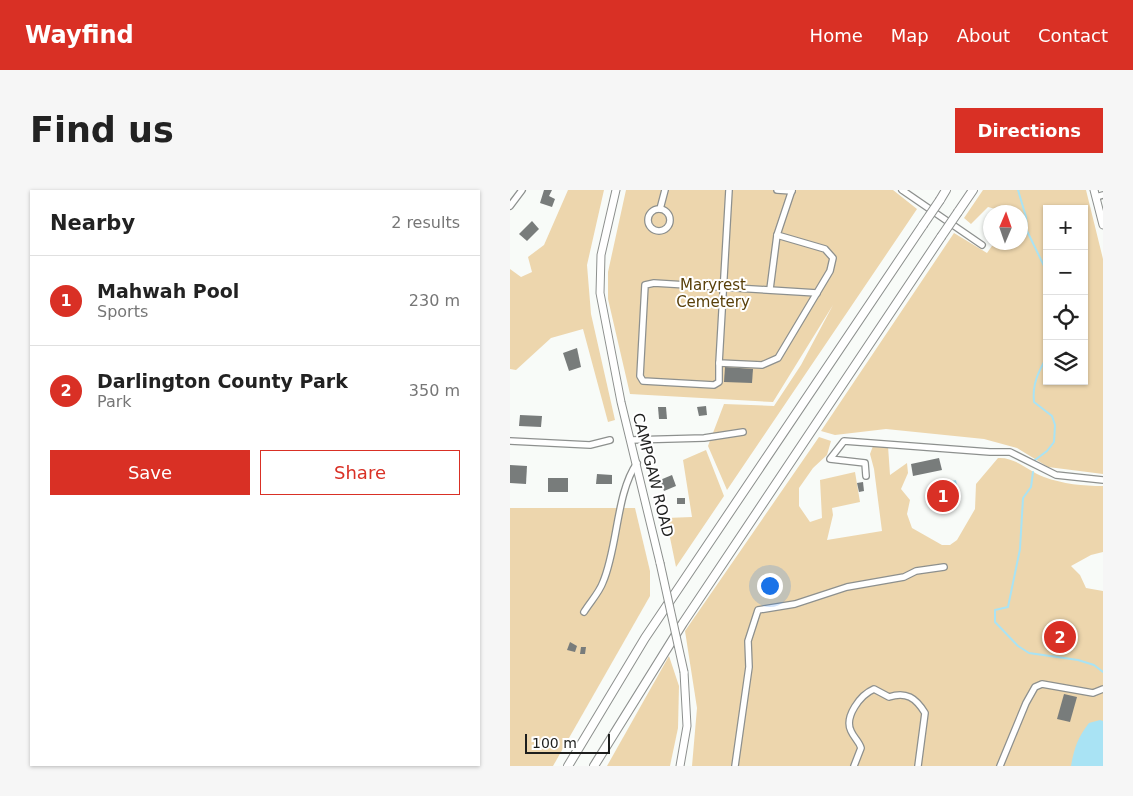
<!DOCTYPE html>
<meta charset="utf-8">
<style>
body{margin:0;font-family:"DejaVu Sans",sans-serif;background:#f6f6f6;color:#222}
.controls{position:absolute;right:15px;top:15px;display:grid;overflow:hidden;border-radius:0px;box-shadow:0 1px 4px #0004}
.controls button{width:45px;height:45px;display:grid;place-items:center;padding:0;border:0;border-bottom:1px solid #e0e0e0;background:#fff;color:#222;font:25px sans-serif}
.compass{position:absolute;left:473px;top:15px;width:45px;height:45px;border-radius:50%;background:#fff;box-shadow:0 1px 4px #0004;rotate:2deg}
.scale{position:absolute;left:15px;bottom:12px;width:85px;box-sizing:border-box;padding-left:5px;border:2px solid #1d1e1d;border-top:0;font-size:14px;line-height:18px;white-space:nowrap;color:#1d1e1d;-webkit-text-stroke:4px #fff;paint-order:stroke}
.you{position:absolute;left:259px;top:395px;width:18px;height:18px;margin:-12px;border:4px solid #fff;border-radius:50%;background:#1a73e8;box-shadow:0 0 0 8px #1a73e833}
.badge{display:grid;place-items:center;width:32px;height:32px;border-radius:50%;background:#d93025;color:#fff;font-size:16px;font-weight:700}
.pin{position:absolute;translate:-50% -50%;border:2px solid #fff;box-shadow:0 1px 5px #0006}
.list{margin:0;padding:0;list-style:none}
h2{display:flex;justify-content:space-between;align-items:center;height:65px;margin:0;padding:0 20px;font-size:21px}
h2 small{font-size:16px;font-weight:400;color:#767676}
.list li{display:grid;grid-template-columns:32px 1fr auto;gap:15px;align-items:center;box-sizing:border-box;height:90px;padding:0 20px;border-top:1px solid #e0e0e0}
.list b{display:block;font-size:19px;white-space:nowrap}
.list p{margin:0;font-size:16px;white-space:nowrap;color:#767676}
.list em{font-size:16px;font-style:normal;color:#767676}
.actions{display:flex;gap:10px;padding:15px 20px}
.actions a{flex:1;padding:11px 0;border:1px solid #d93025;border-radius:0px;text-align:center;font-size:18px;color:#d93025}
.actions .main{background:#d93025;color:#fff}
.icon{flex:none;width:28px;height:28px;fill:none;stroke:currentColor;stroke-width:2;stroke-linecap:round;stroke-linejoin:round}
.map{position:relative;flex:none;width:593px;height:576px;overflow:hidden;border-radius:0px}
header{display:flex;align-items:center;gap:30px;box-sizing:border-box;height:70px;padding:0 25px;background:#d93025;color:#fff}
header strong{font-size:24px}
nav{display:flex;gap:28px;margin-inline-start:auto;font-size:18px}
.intro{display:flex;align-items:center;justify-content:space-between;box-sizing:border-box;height:120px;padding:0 30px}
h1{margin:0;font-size:35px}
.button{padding:12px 22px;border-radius:0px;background:#d93025;color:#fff;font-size:18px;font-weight:700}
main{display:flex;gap:30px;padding:0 30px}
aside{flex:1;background:#fff;border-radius:0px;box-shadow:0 1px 4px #0004}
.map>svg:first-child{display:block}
.green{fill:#edd6ad;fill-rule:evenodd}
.water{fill:#a9e3f4}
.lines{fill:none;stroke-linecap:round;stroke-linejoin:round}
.stream{stroke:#a9e3f4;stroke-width:2}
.building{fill:#787c7b}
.minor-casing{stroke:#8d908e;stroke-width:8}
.major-casing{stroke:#8d908e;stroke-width:9}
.highway-casing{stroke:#8d908e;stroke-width:10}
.minor{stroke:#fff;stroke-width:5.5}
.major{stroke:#fff;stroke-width:7}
.highway{stroke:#fff;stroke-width:8}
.major-bridge-casing{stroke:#8d908e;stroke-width:9;stroke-linecap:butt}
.highway-bridge-casing{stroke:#8d908e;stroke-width:10;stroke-linecap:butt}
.major-bridge{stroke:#fff;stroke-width:7}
.highway-bridge{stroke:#fff;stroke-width:8}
.labels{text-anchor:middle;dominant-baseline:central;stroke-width:4;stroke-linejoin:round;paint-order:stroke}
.park-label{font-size:15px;fill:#583f09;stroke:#fff}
.street-label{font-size:15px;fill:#1d1e1d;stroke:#fff}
</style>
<header>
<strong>Wayfind</strong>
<nav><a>Home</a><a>Map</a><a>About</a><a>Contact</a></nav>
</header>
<div class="intro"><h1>Find us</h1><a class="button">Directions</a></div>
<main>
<aside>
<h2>Nearby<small>2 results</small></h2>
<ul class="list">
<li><span class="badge">1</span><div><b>Mahwah Pool</b><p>Sports</p></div><em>230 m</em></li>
<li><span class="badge">2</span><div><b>Darlington County Park</b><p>Park</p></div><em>350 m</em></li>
</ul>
<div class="actions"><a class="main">Save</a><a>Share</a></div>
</aside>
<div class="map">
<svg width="593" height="576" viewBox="0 0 593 576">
<rect width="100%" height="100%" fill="#f8fbf8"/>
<g class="green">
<path d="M58,0H94L77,75L81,124L105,230L98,232L73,139L41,148L6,180L0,179V79L11,87L22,82L18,67L34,55Z"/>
<path d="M116,0H383L407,19L217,300L198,256L214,214L264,216L291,175L323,115L263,212L120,204L98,109V82Z"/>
<path d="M473,0H576L593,69V284L538,277L507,258L474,249L376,239L325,245L311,241L444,43L477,63L484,53L510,52V22H496L478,17L461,34L454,28ZM537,19H574V191H537Z"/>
<path d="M309,247L321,251L317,265L303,278L289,298V316L300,332L312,328L310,290L345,282L350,312L322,318L323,325L317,350L372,341L364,279L360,264L363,256H378L380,285L397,273L398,283L391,299L400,310L397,324L402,338L432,355H440L447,350L465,319L466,294L488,268C506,267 518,281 534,287C553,294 573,296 593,296V362L581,365L561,376L570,385L576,398L593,401V576H182L187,518L175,441Z"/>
<path d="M196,260L214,306L166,377L156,328L182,327L173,270Z"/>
<path d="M0,318H125L140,381V406L43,576H0Z"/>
<path d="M159,466L169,496L168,538L160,576H97Z"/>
</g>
<g class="water">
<path d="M446,290L448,300L439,302L441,312L427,315L425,294Z"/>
<path d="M590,530L593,531V576H561C564,558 568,547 579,533Z"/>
</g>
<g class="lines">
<g class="stream">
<path d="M508,0L516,27L517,41L537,82"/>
<path d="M525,270L537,261L544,252L545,235L542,226L524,212C522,195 528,182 537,167"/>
<path d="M523,282L521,297L513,308L510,359L498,417L485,420V432L508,456L519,463L568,470L584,475L593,482"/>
</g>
</g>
<g class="building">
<path d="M34,0H42L39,6L45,9L42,17L30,13Z"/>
<path d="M22,31L29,39L17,51L9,44Z"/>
<path d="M67,158L71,177L59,181L53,163Z"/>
<path d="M215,177L243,179L242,193L214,192Z"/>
<path d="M196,216L197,225L189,226L187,217Z"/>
<path d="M148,217H156L157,229H149Z"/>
<path d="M10,225L32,226L31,237L9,236Z"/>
<path d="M429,268L432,280L403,286L401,274Z"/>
<path d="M0,275L17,276L16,294L0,293Z"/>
<path d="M87,284L102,285V294H86Z"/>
<path d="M162,285L166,296L154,301L150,290Z"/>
<rect x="38" y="288" width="20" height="14"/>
<path d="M353,292L354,301L349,302L347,293Z"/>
<rect x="167" y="308" width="8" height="6"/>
<path d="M60,452L67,456L65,462L57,460Z"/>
<path d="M71,457H76L75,464H70Z"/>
<path d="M554,504L567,507L560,532L547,529Z"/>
</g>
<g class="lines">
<g class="minor-casing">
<g id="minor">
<path d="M219,0L209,173L252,175L268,168L320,81L323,68L315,59L267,45"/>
<path d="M267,0L282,1"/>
<path d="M392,0L472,55"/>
<path d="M586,7L593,5"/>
<path d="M0,16L12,0"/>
<path d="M150,19L155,0"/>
<circle cx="149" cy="30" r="11"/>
<path d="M260,99L267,45L282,0"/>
<path d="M209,173V192L204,195L133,191L130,186L135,95L144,93L307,103"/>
<path d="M121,250L194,248L233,242"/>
<path d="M0,251L80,255L100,250"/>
<path d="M356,286L355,273L320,269L334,251L480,262H500L546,285L593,290"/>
<path d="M74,422C80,412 89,403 93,392C108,357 106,303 127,273"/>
<path d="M225,576L239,477L238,451L248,420L285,414L337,397L394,387L406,381L434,377"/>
<path d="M344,576L351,558C349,551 344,548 341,541C334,527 350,505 364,499L379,507C396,501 406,508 415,523L408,576"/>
<path d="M490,576L516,513L525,497L532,494L583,503L593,499"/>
</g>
</g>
<g class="major-casing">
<g id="major">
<path d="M106,0L91,65L90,103L111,212L150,373"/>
<path d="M584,0L593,35"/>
<path d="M170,576L177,536L174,482"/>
</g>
</g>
<g class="highway-casing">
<g id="highway">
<path d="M430,10L436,0"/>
<path d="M448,22L463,0"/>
<path d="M58,576L135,448L413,35"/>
<path d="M84,576L173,433L431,47"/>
</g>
</g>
<use href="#minor" class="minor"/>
<use href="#major" class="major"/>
<use href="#highway" class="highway"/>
<g class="major-bridge-casing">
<path id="major-bridge" d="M150,373L174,482"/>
</g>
<g class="highway-bridge-casing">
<g id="highway-bridge">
<path d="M413,35L430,10"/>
<path d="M431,47L448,22"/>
</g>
</g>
<use href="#major-bridge" class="major-bridge"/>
<use href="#highway-bridge" class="highway-bridge"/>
</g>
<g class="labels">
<g class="park-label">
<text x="203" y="95">Maryrest<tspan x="203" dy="17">Cemetery</tspan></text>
</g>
<g class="street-label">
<text transform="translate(143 285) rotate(76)">CAMPGAW ROAD</text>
</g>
</g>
</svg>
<div class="controls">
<button>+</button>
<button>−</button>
<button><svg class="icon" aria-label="locate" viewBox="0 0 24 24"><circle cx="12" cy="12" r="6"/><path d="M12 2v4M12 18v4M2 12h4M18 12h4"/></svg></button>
<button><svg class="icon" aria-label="layers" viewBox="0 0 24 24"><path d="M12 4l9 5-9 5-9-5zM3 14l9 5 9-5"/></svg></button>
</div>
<svg class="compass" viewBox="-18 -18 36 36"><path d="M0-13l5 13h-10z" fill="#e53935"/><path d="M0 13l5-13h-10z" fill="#767676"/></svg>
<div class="scale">100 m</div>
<div class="you"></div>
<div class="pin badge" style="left:433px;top:306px">1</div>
<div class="pin badge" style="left:550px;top:447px">2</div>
</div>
</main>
